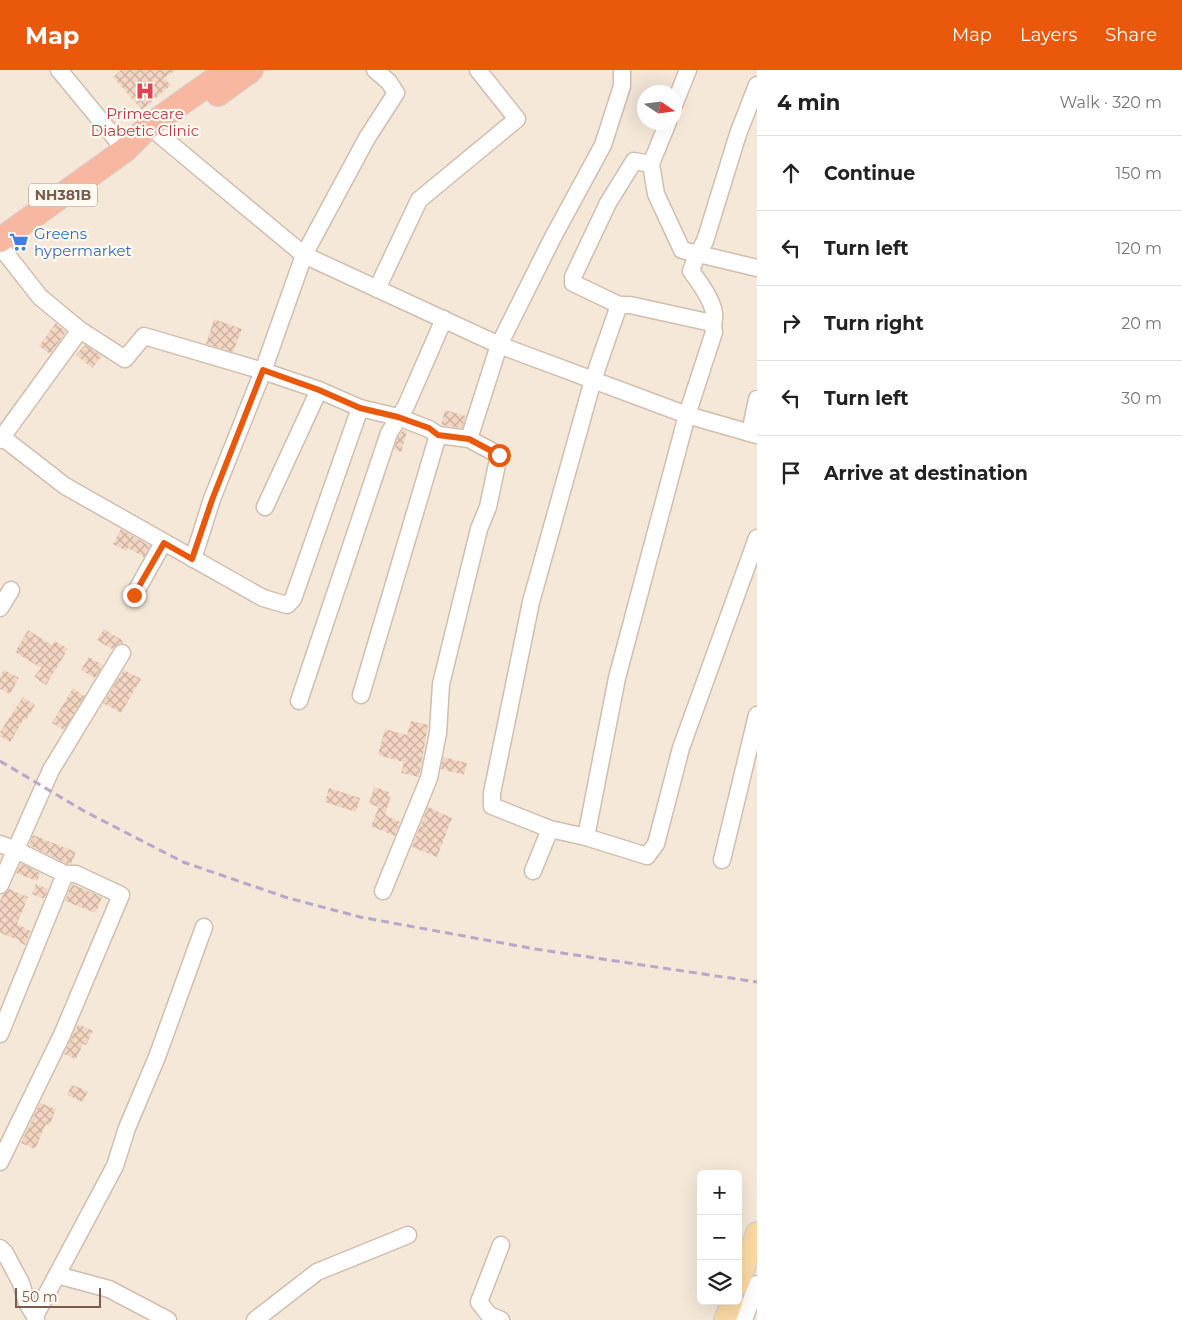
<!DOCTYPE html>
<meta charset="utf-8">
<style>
body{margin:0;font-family:Montserrat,sans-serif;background:#f6f6f6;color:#222}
.controls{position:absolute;right:15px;bottom:15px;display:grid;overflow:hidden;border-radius:8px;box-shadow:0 5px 20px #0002}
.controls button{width:45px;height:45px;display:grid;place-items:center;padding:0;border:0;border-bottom:1px solid #e0e0e0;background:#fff;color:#222;font:25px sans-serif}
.compass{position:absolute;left:637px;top:15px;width:45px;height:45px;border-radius:50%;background:#fff;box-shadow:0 5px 20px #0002;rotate:103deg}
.scale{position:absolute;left:15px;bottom:12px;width:86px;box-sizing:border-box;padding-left:5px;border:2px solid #795c4c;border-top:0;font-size:14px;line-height:18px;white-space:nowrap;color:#795c4c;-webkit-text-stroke:4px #fffaf2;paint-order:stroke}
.stop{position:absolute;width:15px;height:15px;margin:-11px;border:4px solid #ea580c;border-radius:50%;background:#fff}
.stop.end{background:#ea580c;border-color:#fff;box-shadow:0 1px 5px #0008}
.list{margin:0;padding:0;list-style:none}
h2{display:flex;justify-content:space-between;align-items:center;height:65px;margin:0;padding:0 20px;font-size:21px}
h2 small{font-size:16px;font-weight:400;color:#767676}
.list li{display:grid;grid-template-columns:32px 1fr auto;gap:15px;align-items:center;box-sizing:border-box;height:75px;padding:0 20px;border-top:1px solid #e0e0e0}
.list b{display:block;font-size:19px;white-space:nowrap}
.list em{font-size:16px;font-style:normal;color:#767676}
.icon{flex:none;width:28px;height:28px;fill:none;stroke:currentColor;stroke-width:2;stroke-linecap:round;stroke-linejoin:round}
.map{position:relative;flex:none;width:757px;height:1250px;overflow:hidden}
header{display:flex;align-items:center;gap:30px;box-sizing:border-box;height:70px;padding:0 25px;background:#ea580c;color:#fff}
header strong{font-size:24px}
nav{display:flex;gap:28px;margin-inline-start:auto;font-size:18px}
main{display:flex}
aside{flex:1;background:#fff}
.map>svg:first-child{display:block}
.residential{fill:#f5e8d9;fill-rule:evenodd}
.building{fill:url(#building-cross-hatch)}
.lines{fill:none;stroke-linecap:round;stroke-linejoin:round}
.minor-casing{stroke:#d0beaf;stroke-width:19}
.major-casing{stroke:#d9d1cd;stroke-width:24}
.highway-casing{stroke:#d9d1cd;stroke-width:26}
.minor{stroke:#fff;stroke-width:16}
.major{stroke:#fbdaa3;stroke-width:21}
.highway{stroke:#f7b7a1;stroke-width:24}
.rail{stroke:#b9a7c9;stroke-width:3;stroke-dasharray:8 5;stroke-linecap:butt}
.route{stroke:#ea580c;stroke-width:6}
.labels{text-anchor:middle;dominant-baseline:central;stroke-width:4.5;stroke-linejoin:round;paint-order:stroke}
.shield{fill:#fffaf2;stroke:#a18b7e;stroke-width:1}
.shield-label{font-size:14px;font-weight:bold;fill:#795c4c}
.health-label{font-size:15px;fill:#be3a42;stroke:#fffaf2}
.shop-label{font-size:15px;fill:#366cbe;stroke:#fffaf2;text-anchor:start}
</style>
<header>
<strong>Map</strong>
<nav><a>Map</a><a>Layers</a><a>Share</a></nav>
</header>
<main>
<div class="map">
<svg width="757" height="1250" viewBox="0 0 757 1250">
<defs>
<pattern id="building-cross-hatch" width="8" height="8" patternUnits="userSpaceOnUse" patternTransform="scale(1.25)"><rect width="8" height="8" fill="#f3d5c2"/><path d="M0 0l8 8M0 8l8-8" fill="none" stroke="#cab0a0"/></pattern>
</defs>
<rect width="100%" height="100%" fill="#fdf6eb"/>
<path class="residential" d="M0,0H757V1250H0ZM644,22H674V52H644ZM701,1104H738V1231H701Z"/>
<g class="building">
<path d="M121,0H176L164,8L171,15L142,40L113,7Z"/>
<path d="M214,249L242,259L233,282L206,274Z"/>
<path d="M56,253L66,262L50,284L39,276Z"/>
<path d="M85,275L102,286L92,298L76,285Z"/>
<path d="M445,340L466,346L462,358L441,355Z"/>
<path d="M403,360L407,361L401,382L394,379L398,367Z"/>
<path d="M121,459L150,476L144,487L128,478L126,481L113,474Z"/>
<path d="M104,559L123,571L122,573L117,575L112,579L97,570Z"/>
<path d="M28,560L52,575L55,571L68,579L46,615L34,607L41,598L15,582Z"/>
<path d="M89,587L103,595L95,608L81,600Z"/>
<path d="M4,600L19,608L10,624L0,619V608Z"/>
<path d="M124,600L141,609L121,643L103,633Z"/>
<path d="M73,618L85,626L64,660L52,653Z"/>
<path d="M23,627L35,635L26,650L24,649L10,672L0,666V662Z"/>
<path d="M411,651L428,655L419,707L401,703L404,692L378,685L385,659L407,665Z"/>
<path d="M443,687L467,693L464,705L441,699Z"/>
<path d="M374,717L389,722L388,725L391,726L385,745L400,752L395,766L371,756L379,737L369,734Z"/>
<path d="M329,718L360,728L356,742L325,732Z"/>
<path d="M428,737L452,748L437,787L412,777Z"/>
<path d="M33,765L76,782L71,794H67L29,775Z"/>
<path d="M21,793L40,803L37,811L16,803Z"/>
<path d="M36,814L48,819L44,829L32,824Z"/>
<path d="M72,814L102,827L96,843L65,831Z"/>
<path d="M9,819L28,827L17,854L31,861L25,875L19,872L20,870L0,863V831L3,824Z"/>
<path d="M78,954L93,961L86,975L83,974L76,989L64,984Z"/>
<path d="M72,1015L88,1021L83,1032L67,1025Z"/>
<path d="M40,1033L56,1039L49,1056L46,1054L35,1079L21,1073Z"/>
</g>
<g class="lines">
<g class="minor-casing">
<g id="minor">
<path d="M59,0L125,80"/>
<path d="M674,35L688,0"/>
<path d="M668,52L651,94L656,124L682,180L757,198"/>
<path d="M149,56L304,185L499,275L687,345L757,365"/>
<path d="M651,94L634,91L608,133L573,207V213L619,235H630L712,253"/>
<path d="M0,176L40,227L80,260L125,289L144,266L263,301L319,320L360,338L398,347L429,359L438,365L469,369L499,385L488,437L479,459L441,614L438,663L429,708L383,821"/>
<path d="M377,219L419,130L517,49L478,0"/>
<path d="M619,235L593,310L531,532L492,723V736L550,759L586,767L647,786L656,774L681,678L757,468"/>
<path d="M750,363L757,329"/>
<path d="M2,367L65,416L263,528L287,535L293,529L360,338"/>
<path d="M469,369L499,275L552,169L603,75L622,16V0"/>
<path d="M0,370L80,260"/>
<path d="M265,437L319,320"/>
<path d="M193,489L212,429L263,301L304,185L367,68L396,23L389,12L375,0"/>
<path d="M134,525L163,473"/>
<path d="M0,538L11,520"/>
<path d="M361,625L438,365"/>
<path d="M299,631L389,363L406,336L444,249"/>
<path d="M586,767L617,608L687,345L714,262C712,253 715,249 714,243C712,229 699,212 691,201L697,185L705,171L738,64L757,15"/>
<path d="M0,774L16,780L65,804H76L121,825L62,965L0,1092"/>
<path d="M722,790L757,645"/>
<path d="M533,801L550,759"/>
<path d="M0,815L51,700L122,583"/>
<path d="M0,964L65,804"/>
<path d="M0,1178L5,1183L21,1213L27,1233L35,1246L36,1250"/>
<path d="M57,1205L109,1219L168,1250"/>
<path d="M35,1246L115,1096L127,1058L157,987L204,857"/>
<path d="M255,1250L317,1202L408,1165"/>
<path d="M501,1250L489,1245L479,1232L501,1175"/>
<path d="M744,1250L757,1214"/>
</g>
</g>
<g class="major-casing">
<g id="major">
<path d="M738,1214L757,1163"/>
<path d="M725,1250L732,1231"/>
</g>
</g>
<g class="highway-casing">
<g id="highway">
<path d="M218,24L251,0"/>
<path d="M0,170L125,80L149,56L228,0"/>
</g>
</g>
<use href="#minor" class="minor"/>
<use href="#major" class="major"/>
<use href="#highway" class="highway"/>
<path class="rail" d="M0,691L84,741L183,792L288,828L360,847L535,879L757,912"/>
</g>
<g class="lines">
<path class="route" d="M134,525L164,473L192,489L212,430L263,300L319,320L360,338L398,347L429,358L438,365L469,369L499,385"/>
</g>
<defs>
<g id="hospital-bare" transform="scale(1.5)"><path d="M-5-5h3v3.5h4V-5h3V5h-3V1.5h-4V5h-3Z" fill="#e0444e" stroke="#fffaf2" stroke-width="2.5" paint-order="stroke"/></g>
<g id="supermarket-bare" transform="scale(1.5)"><path d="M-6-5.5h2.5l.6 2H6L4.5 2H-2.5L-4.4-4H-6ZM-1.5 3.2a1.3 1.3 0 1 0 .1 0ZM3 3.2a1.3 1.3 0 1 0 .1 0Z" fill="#3f7fe0" stroke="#fffaf2" stroke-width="2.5" paint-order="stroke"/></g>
</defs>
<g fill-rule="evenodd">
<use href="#hospital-bare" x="145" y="21"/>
<use href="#supermarket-bare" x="19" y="172"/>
</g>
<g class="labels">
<rect class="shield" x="29" y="113.5" width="68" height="23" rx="4"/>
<g class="shield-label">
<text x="63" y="125">NH381B</text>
</g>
<g class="health-label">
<text x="145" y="43">Primecare<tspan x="145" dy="17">Diabetic Clinic</tspan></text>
</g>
<g class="shop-label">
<text x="34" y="163">Greens<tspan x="34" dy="17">hypermarket</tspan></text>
</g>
</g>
</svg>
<div class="controls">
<button>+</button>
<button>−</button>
<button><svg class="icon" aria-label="layers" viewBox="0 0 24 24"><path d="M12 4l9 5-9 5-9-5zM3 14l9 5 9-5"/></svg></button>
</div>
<svg class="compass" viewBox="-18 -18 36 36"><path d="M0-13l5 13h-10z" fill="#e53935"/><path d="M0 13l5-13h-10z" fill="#767676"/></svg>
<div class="scale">50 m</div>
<div class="stop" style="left:499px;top:385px"></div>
<div class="stop end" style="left:134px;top:525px"></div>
</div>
<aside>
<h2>4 min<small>Walk · 320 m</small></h2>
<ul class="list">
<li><svg class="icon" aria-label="ahead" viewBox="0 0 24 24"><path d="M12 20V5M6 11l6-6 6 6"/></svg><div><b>Continue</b></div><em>150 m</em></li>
<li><svg class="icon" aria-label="left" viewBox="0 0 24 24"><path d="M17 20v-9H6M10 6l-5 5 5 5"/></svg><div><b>Turn left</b></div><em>120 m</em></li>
<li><svg class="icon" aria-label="right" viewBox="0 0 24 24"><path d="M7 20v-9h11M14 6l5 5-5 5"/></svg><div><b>Turn right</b></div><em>20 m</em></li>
<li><svg class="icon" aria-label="left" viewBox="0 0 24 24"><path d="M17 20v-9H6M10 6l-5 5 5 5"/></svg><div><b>Turn left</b></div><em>30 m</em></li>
<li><svg class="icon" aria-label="arrive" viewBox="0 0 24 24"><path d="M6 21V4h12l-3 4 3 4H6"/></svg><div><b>Arrive at destination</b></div></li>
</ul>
</aside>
</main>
